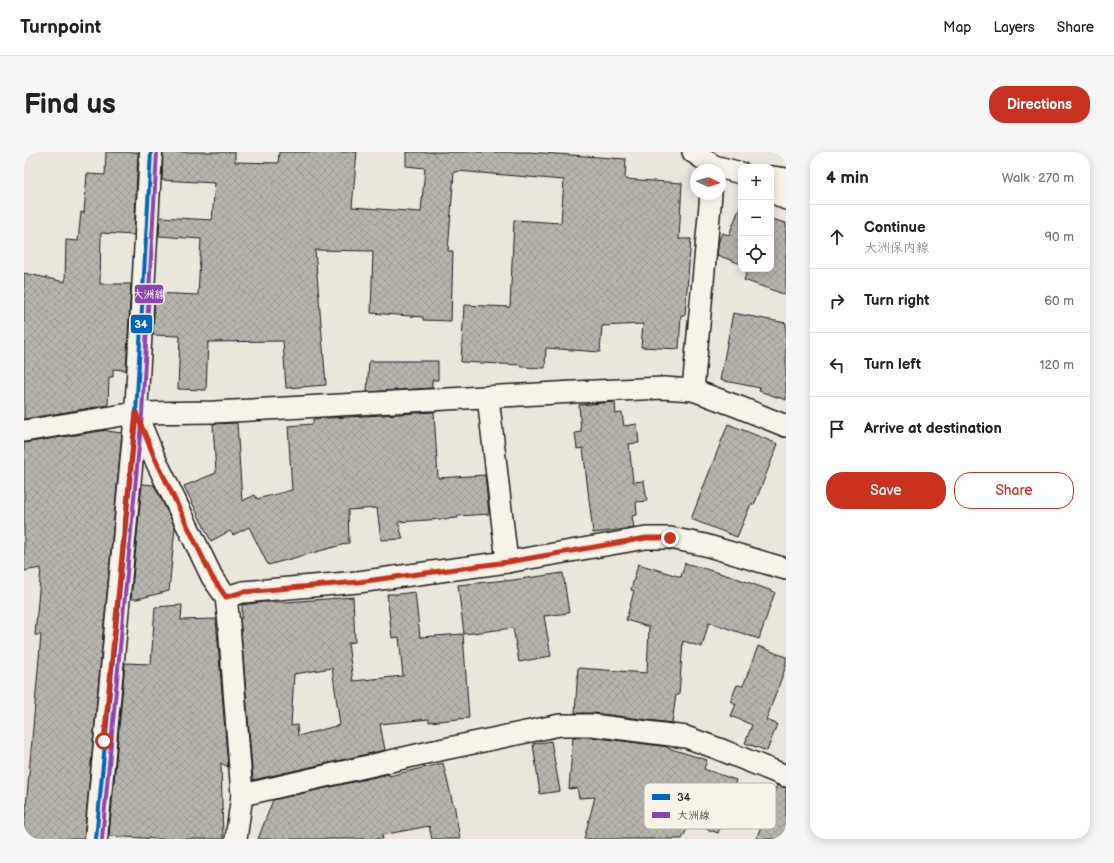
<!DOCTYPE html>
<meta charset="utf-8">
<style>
body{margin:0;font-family:"Balsamiq Sans","Klee One",sans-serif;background:#f6f6f6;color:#222}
.controls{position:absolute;right:12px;top:12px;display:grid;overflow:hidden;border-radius:8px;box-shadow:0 2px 10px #0003}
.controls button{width:36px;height:36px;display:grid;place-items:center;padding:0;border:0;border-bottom:1px solid #e0e0e0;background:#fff;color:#222;font:20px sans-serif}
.compass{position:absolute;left:666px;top:12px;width:36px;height:36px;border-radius:50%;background:#fff;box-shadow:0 2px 10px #0003;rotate:94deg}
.stop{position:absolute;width:12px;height:12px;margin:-9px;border:3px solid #c8321e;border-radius:50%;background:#fff}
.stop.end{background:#c8321e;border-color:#fff;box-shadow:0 1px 4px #0008}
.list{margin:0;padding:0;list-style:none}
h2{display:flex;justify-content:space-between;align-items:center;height:52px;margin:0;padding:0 16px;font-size:17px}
h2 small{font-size:13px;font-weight:400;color:#767676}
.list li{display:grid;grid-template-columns:26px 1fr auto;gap:12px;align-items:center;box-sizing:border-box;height:64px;padding:0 16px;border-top:1px solid #e0e0e0}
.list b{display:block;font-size:15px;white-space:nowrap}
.list p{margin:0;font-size:13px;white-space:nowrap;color:#767676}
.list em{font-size:13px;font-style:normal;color:#767676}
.actions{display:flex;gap:8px;padding:12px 16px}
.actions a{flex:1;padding:9px 0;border:1px solid #c8321e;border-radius:16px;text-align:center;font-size:14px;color:#c8321e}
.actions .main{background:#c8321e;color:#fff}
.icon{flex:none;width:22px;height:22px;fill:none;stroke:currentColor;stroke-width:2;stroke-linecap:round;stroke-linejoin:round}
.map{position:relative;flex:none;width:762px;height:687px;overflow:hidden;border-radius:16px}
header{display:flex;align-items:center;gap:24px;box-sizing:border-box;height:56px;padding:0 20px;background:#fff;border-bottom:1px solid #e0e0e0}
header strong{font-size:19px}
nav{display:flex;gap:22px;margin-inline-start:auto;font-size:14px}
.intro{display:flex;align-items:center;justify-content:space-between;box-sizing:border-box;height:96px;padding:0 24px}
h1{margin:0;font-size:28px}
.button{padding:10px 18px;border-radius:16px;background:#c8321e;color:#fff;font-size:14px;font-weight:700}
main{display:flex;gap:24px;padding:0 24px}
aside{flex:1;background:#fff;border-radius:16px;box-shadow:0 2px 10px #0003}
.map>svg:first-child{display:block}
.building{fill:url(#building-cross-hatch);stroke:#1c1c1c;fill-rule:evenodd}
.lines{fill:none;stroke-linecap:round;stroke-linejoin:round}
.minor-casing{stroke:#1c1c1c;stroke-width:24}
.secondary-casing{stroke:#1c1c1c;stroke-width:25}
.minor{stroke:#f7f3e8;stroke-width:21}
.secondary{stroke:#f7f3e8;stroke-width:22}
.bus-1-casing{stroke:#f7f3e8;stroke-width:7}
.bus-2-casing{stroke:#f7f3e8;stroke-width:7}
.bus-1{stroke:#0065bd;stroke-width:4}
.bus-2{stroke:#8e44ad;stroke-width:4}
.route{stroke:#c8321e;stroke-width:5}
.key{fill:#f7f3e8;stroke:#b5b2ab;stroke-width:1}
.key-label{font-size:11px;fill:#1c1c1c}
.line-badge{stroke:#f7f3e8;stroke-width:1.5}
.badge-label{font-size:11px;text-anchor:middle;font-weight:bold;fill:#fff}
</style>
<header>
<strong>Turnpoint</strong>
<nav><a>Map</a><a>Layers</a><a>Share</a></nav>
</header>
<div class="intro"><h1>Find us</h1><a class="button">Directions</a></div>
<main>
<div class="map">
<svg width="762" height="687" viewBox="0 0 762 687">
<defs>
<pattern id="building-cross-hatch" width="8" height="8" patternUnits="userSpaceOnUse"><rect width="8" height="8" fill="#b6b4ac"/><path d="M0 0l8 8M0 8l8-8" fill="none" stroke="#9c9a93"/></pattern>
</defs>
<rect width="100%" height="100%" fill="#eae6dc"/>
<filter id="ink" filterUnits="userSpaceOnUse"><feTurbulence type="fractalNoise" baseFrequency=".025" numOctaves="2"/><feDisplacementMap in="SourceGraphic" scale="8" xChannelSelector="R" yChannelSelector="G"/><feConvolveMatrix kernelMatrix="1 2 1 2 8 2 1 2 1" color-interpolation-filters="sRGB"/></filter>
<g filter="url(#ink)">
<g class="building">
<path d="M82,0H114L110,83L77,81L76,132H107L102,218L89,217V225H85L84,253L0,267V121L41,130L42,88L54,89L57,60L60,61L63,22L81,23Z"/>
<path d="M139,0H211V10L254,11L255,0H333L328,55L397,60L401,16L382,14V0H505L602,7L601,27L658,31L655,87H667L661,163H657L655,197L617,195L619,172L578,174L576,200L522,196L521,216L497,215V213L437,210L440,153L486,155L490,68L537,71L540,28L433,19V20H430L424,99H429L427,169L399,168V165L347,161L349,99L291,98L302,233L262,236L259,189L184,190L182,238L154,237L156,184L129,183L131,141L174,143L177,87L135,84L136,65L188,68L191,31L138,28Z"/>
<path d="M717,52V112L693,103L695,88L698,81L705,83Z"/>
<path d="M747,67L762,71V143L720,128L724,117H747Z"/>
<path d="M709,161L762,171V248L735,239L736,236L696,228Z"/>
<path d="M345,209H414V228H408V236L343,240Z"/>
<path d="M591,250L592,262L598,261L600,274L613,272L615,291L605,292L609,330L620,329L623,349L612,350L613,363L608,364L610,376L569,381L559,296L553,297L551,281L557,280L555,253Z"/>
<path d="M410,260L414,326L461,323L465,362L433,364L434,366L374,370L379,387L357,388L353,356L324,358L325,391L244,413L225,375L209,383L206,379L187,389L160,334L192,321L189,272L213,271L218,349L231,343L233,347L268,338L264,274L289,272V267Z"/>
<path d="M704,272L754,292L730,353L727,352L713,385L667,367Z"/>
<path d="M83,278V279L98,281L60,687H0V668H1L17,483H11L17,416L0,419V291Z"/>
<path d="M118,332L130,333L151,375L145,439L113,447H107Z"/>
<path d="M661,411L712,426L751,440L735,487L685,470L678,495L659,489L655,543H652L648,571L570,561H551L554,516L623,521L625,475L602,468L610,439L607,438L614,412L657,425Z"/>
<path d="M539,421L545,461L520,464L527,504L495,510L489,476L440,482L434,433L482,428V429Z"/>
<path d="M391,440L396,485L439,482L445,566L405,570V567L356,572L361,598L229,628L216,466H218V453L239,450H262L329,445L331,490L324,491L329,529L379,524L375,485L368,486L363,442H375ZM308,516L316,573L274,584L273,573L267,574L270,522Z"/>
<path d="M158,453L157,468L192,467L204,615L197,611L199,687H134L85,684L101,511L127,512L131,455Z"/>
<path d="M734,494L762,505V514L742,568L753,572L743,599L721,591L728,573L707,564L712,552L706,549L713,533L719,534Z"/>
<path d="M549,585H567L644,595V596L683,608L680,617L712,628L694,681L666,671L658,687H560L571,645L555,646L553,636L545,637Z"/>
<path d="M527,589L536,639L516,642L509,592Z"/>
<path d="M419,611L429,652H430L436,687H408L405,674L358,683L359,687H234L249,648L365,622V624Z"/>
<path d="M753,633L762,636V687H732Z"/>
</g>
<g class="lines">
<g class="minor-casing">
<g id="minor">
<path d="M669,0L690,14L717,21"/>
<path d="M747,25L762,27"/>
<path d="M747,39L762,47"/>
<path d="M669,238L687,42"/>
<path d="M464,245L483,410"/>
<path d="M112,261L130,305L188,425L202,445L205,472L218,643L212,687"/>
<path d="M0,279L112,261L191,260L550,240L639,236L669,238L715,255L762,274"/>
<path d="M202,445L219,440L334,430L483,410L622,386H646L681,393L762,417"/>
<path d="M218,643L406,600L536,573H568L662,585L695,597L762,624"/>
</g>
</g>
<g class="secondary-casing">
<path id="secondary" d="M72,687L112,261L127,0"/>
</g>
<use href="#minor" class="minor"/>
<use href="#secondary" class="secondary"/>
<g class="bus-1-casing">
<path id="bus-1" d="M72,687L112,261L127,0"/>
</g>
<g class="bus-2-casing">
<path id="bus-2" d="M78,687L118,262L133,0"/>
</g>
<use href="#bus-1" class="bus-1"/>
<use href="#bus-2" class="bus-2"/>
</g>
</g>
<g class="lines" filter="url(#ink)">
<path class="route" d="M80,589L112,261L130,304L188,425L202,445L219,440L334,430L484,410L622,386H646"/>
</g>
<rect x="620" y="631" width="132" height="46" rx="6" class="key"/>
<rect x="628" y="642" width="18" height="6" fill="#0065bd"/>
<rect x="628" y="660" width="18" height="6" fill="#8e44ad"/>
<g class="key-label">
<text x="653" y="649">34</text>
<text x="653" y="667">大洲線</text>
</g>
<g class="line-badge">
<rect x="110" y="132" width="30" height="20" rx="4" fill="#8e44ad"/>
<rect x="106" y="162" width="23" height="20" rx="4" fill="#0065bd"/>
</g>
<g class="badge-label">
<text x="125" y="146">大洲線</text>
<text x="117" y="176">34</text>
</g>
</svg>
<div class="controls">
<button>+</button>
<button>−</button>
<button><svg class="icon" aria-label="locate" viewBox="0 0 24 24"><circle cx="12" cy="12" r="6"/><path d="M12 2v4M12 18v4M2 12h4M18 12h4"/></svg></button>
</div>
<svg class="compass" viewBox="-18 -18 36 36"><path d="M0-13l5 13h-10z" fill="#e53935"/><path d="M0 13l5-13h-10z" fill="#767676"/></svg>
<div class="stop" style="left:80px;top:589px"></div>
<div class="stop end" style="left:646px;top:386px"></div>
</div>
<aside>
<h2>4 min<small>Walk · 270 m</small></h2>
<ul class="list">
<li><svg class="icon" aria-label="ahead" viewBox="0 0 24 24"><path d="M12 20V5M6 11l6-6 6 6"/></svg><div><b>Continue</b><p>大洲保内線</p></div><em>90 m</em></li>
<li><svg class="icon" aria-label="right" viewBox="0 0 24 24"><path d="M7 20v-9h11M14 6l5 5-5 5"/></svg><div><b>Turn right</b></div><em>60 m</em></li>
<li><svg class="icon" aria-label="left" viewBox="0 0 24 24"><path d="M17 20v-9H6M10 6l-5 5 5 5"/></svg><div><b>Turn left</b></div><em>120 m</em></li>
<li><svg class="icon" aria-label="arrive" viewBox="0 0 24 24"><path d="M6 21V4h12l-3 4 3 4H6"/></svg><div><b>Arrive at destination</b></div></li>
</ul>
<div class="actions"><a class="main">Save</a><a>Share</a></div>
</aside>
</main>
